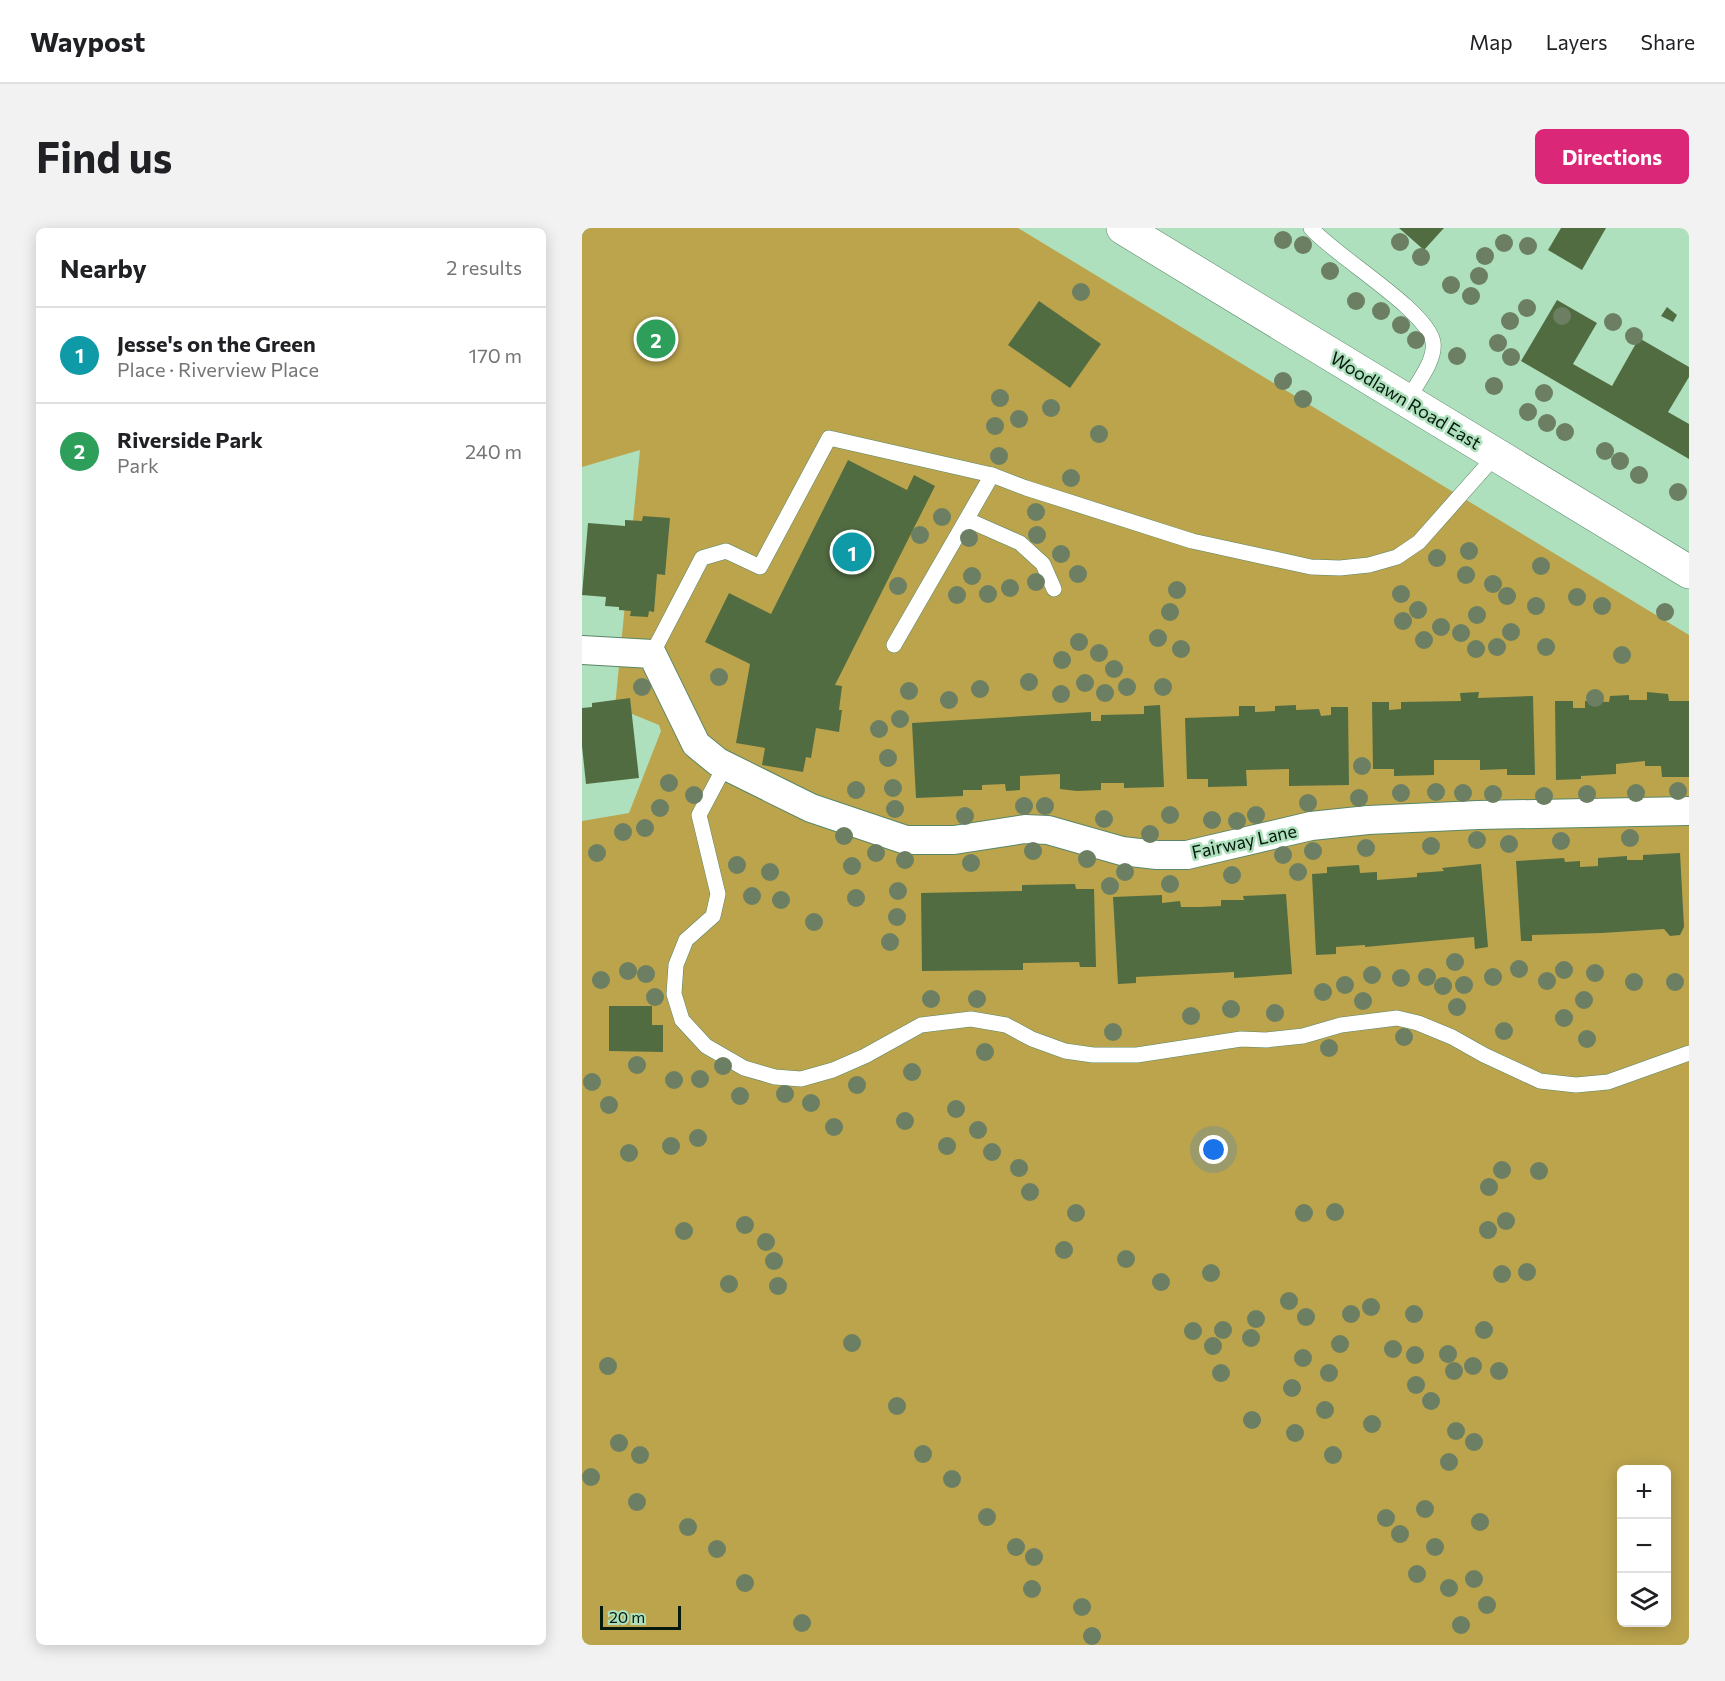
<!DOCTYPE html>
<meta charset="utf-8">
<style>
body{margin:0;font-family:Commissioner,sans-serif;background:#f2f2f2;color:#202124}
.controls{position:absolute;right:18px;bottom:18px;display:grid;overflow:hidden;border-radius:9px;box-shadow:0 3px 15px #0003}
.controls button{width:54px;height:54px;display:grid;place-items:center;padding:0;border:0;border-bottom:2px solid #e0e0e0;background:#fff;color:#202124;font:30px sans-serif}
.scale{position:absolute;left:18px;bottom:15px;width:81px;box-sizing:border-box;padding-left:6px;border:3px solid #06190d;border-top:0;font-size:16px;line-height:21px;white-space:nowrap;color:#06190d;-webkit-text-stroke:4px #aee0bd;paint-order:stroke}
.you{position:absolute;left:632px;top:922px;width:21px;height:21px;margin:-15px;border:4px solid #fff;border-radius:50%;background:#1a73e8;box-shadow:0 0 0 9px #1a73e833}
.badge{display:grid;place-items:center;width:39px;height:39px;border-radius:50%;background:#db2777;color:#fff;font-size:20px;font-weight:700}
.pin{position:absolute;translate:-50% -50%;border:3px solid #fff;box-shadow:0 2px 6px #0006}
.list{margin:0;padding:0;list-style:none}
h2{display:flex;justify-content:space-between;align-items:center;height:78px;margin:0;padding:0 24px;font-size:26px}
h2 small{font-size:20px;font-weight:400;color:#757577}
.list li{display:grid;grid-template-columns:39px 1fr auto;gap:18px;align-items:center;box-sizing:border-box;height:96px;padding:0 24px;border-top:2px solid #e0e0e0}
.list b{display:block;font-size:22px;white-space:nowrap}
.list p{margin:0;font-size:20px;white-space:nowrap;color:#757577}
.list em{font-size:20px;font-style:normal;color:#757577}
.icon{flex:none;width:33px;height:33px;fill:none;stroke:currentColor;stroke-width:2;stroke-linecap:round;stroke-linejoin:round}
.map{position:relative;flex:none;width:1107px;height:1417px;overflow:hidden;border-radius:9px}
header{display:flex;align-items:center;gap:36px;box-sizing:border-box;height:84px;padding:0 30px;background:#fff;border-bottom:2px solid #e0e0e0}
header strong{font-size:28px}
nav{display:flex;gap:33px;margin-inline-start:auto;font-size:21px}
.intro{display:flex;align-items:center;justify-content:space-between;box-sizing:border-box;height:144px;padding:0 36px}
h1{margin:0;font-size:42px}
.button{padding:15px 27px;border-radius:9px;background:#db2777;color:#fff;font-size:21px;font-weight:700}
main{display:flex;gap:36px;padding:0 36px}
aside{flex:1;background:#fff;border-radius:9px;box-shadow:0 3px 15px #0003}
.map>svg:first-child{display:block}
.green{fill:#bca44d;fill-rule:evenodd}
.building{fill:#526c42}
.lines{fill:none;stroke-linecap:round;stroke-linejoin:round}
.service-casing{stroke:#588667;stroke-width:16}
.minor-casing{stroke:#588667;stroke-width:30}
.secondary-casing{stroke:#588667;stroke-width:34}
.service{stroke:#fff;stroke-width:15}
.minor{stroke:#fff;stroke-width:28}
.secondary{stroke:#fff;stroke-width:33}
.tree{fill:#6c7f63}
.labels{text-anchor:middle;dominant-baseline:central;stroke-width:5;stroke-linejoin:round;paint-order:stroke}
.street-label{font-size:18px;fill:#06190d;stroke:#aee0bd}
</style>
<header>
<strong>Waypost</strong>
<nav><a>Map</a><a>Layers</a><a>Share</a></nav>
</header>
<div class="intro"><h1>Find us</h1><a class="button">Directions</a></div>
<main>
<aside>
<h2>Nearby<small>2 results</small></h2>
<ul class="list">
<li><span class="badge" style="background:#0f9aa8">1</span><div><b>Jesse's on the Green</b><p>Place · Riverview Place</p></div><em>170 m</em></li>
<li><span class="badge" style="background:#2e9e5b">2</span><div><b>Riverside Park</b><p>Park</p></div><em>240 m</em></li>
</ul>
</aside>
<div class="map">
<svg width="1107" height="1417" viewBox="0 0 1107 1417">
<rect width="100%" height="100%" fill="#aee0bd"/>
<path class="green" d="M0,0H436L1107,407V1417H0V593L47,585L79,503L77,497L33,479L58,222L0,239ZM1040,1242H1084V1394H1040Z"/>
<g class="building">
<path d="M817,0H862L842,22Z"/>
<path d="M979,0H1024L1000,42L966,22Z"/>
<path d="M975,72L1015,95L991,136L1030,158L1057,110L1107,139V149L1086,184L1107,196V231L939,133Z"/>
<path d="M457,73L519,116L488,160L426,117Z"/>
<path d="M1085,79L1095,87L1091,94L1079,88Z"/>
<path d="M266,232L325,262L332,247L353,258L253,457L260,458L257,482H260L257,504L234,500L229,530L224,529L221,544L180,537L183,520L154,515L168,436L123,414L147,365L189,386Z"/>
<path d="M61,288L88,290L83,347L75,346L72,384L67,383L66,389L48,388L49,383L37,382V379L23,378L24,369L0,367L6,295L43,298V292L60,293Z"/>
<path d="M897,464L896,470L951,468L953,547H925V541L898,542V532H852V547L812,548V541H791L790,474H807V482L819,481V474L879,473L878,465Z"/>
<path d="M1065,464L1086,466L1087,473H1107V549H1080L1079,538H1063V533L1034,536V546L999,548V551L974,552L973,473H991V480H1003V473L1027,474L1028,468L1047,467V472H1065Z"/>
<path d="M48,470L57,550L4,556L0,518V480L10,479V475Z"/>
<path d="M578,477L582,559L542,560V555H519V562L495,563L478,561V546L438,548V562L424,563L423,556L400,557V562H381V568L334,570L330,495L509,484V493H519V487L562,486V478Z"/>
<path d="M714,477V482L737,481L739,488L749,487V479H766L767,557L707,558V541L664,542L665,558L626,559V551H605L603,490L657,488V478H673V484L693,483V478Z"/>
<path d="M1098,625L1102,699L1098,707L1088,708L1082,701L1020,705L950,707V713H939L934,633L982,630L983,634L998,633V639L1016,638V630L1045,628V632H1061V627Z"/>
<path d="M899,636L906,719L893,721L892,709L783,719V717L754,719V726L734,727L730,646L745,645V639L777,637L778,645L795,644V652L835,649V645L862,643L860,640Z"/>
<path d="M493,656L494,661H512L514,739H498L497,734L441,735V742L340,743L339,665L440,663V657Z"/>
<path d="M704,666L710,746L652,750V744L554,749V755L536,756L531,669L580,667V675L598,673L599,679H618L639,678V672H662L661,668Z"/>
<path d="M27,778H70V797H81V824L27,823Z"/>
</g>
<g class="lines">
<g class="service-casing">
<g id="service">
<path d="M729,0C753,28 845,82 851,114C854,133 834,156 825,173"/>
<path d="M386,292L438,315L461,336L472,361"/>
<path d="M312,417L410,247"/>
<path d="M70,426L120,330L144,323L178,339L247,210L410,247L444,260L610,313L729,339L758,340L787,337L815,329L837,314L914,227"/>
<path d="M143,538L117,587L136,666L131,688L104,712L94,737L92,766L100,792L124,818L162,840L193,849L219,851L251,842L283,828L339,797L389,791L424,797L450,811L483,823L511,827H555L659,811L684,812L721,808L759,797L815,790L836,795L870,809L902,827L958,853L994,857L1026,854L1107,825"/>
</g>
</g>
<g class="minor-casing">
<path id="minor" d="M0,422L70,426L114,516L136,534L229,580L324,612H372L443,601L466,602L540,623L575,627H605L729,598L786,592L896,587L1107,583"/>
</g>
<g class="secondary-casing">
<path id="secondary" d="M541,0L1107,344"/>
</g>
<use href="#service" class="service"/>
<use href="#minor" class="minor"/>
<use href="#secondary" class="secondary"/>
</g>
<g class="tree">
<circle cx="701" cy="12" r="9"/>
<circle cx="818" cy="14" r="9"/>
<circle cx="922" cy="15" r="9"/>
<circle cx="721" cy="17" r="9"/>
<circle cx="946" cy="18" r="9"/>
<circle cx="903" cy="28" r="9"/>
<circle cx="839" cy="29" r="9"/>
<circle cx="748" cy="43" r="9"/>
<circle cx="897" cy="48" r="9"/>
<circle cx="869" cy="57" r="9"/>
<circle cx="499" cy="64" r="9"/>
<circle cx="889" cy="68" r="9"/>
<circle cx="774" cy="73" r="9"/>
<circle cx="945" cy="80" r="9"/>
<circle cx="799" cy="83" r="9"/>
<circle cx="980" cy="88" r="9"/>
<circle cx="928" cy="93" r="9"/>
<circle cx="1031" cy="94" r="9"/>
<circle cx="819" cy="97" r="9"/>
<circle cx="1052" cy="108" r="9"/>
<circle cx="834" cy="112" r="9"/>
<circle cx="916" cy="115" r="9"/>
<circle cx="875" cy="128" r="9"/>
<circle cx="929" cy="129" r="9"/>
<circle cx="701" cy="153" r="9"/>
<circle cx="912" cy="158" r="9"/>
<circle cx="962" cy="165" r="9"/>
<circle cx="418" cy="170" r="9"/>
<circle cx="721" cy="171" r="9"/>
<circle cx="469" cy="180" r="9"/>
<circle cx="946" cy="184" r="9"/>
<circle cx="437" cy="191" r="9"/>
<circle cx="965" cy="195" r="9"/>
<circle cx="413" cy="198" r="9"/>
<circle cx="983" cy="204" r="9"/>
<circle cx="517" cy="206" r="9"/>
<circle cx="1023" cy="223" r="9"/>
<circle cx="417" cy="228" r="9"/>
<circle cx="1038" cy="233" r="9"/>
<circle cx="1057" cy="247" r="9"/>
<circle cx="489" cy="250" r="9"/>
<circle cx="1096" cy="264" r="9"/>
<circle cx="454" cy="284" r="9"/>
<circle cx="360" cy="289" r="9"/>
<circle cx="338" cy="307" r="9"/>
<circle cx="455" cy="307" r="9"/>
<circle cx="387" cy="310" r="9"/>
<circle cx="887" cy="323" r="9"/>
<circle cx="479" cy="326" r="9"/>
<circle cx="855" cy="330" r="9"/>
<circle cx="959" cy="338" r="9"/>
<circle cx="496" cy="346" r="9"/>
<circle cx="884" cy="347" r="9"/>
<circle cx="390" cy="348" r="9"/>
<circle cx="454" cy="354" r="9"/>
<circle cx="911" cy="356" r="9"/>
<circle cx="316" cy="358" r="9"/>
<circle cx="428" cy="360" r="9"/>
<circle cx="595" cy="362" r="9"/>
<circle cx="406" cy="366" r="9"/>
<circle cx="819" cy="366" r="9"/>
<circle cx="375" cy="367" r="9"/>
<circle cx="925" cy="368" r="9"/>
<circle cx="995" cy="369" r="9"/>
<circle cx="954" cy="378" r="9"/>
<circle cx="1020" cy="378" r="9"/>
<circle cx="836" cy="382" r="9"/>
<circle cx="588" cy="384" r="9"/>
<circle cx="1083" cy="384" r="9"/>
<circle cx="895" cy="387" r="9"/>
<circle cx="821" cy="393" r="9"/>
<circle cx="859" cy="399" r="9"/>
<circle cx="929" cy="404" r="9"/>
<circle cx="879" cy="405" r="9"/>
<circle cx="576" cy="410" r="9"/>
<circle cx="842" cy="412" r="9"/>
<circle cx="497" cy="414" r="9"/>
<circle cx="915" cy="419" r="9"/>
<circle cx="964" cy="419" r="9"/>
<circle cx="599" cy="421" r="9"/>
<circle cx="894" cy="421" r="9"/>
<circle cx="517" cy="425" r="9"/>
<circle cx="1040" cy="427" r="9"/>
<circle cx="480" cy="432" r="9"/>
<circle cx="532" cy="441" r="9"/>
<circle cx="137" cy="449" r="9"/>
<circle cx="447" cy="454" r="9"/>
<circle cx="503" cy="455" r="9"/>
<circle cx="60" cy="459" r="9"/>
<circle cx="545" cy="459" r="9"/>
<circle cx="581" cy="459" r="9"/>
<circle cx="398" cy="461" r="9"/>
<circle cx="327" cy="463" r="9"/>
<circle cx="523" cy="465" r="9"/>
<circle cx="479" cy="466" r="9"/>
<circle cx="1013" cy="470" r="9"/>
<circle cx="367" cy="472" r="9"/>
<circle cx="318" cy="491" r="9"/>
<circle cx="297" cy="501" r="9"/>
<circle cx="306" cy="530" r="9"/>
<circle cx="780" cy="538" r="9"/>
<circle cx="87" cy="555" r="9"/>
<circle cx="311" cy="560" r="9"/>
<circle cx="274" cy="562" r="9"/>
<circle cx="1096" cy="563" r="9"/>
<circle cx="854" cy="564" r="9"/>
<circle cx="819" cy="565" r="9"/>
<circle cx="881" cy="565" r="9"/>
<circle cx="1054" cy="565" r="9"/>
<circle cx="911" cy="566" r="9"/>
<circle cx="1005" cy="566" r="9"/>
<circle cx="112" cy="567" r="9"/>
<circle cx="962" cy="568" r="9"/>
<circle cx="777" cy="570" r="9"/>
<circle cx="726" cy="575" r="9"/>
<circle cx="442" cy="578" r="9"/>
<circle cx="463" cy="578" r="9"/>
<circle cx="78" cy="580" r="9"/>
<circle cx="313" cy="581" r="9"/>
<circle cx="588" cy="587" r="9"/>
<circle cx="674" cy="587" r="9"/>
<circle cx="383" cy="588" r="9"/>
<circle cx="522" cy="591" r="9"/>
<circle cx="630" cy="592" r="9"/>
<circle cx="655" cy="593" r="9"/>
<circle cx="63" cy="600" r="9"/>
<circle cx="41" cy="604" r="9"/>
<circle cx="568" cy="606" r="9"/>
<circle cx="262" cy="608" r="9"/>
<circle cx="1048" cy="610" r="9"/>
<circle cx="895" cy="612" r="9"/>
<circle cx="979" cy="613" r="9"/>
<circle cx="927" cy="616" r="9"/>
<circle cx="849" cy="618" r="9"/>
<circle cx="784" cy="620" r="9"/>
<circle cx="451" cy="623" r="9"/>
<circle cx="731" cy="623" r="9"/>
<circle cx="15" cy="625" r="9"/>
<circle cx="294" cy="625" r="9"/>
<circle cx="701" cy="627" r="9"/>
<circle cx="505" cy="631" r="9"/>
<circle cx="323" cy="632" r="9"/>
<circle cx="389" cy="635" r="9"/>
<circle cx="155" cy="637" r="9"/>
<circle cx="270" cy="638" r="9"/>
<circle cx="188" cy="644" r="9"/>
<circle cx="543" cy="644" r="9"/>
<circle cx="716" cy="644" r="9"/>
<circle cx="650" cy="647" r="9"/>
<circle cx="588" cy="656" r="9"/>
<circle cx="528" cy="658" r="9"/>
<circle cx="316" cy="663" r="9"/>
<circle cx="170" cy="668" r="9"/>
<circle cx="274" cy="670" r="9"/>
<circle cx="199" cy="672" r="9"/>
<circle cx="315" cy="689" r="9"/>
<circle cx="232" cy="694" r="9"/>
<circle cx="308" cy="714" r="9"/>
<circle cx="873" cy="734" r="9"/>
<circle cx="937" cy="741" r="9"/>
<circle cx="982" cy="742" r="9"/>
<circle cx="46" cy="743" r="9"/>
<circle cx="1013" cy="745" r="9"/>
<circle cx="64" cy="746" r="9"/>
<circle cx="790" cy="747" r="9"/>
<circle cx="845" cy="749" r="9"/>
<circle cx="911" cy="749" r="9"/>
<circle cx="819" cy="750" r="9"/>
<circle cx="19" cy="752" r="9"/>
<circle cx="965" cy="753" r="9"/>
<circle cx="1052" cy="754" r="9"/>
<circle cx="1093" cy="754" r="9"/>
<circle cx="763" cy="757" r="9"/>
<circle cx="882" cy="757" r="9"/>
<circle cx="861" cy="758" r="9"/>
<circle cx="741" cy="764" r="9"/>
<circle cx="73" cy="769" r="9"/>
<circle cx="349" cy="771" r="9"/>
<circle cx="395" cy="771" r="9"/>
<circle cx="1002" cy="772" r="9"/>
<circle cx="781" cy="773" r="9"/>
<circle cx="875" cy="779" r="9"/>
<circle cx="649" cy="781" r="9"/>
<circle cx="693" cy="785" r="9"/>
<circle cx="609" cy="788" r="9"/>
<circle cx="982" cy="790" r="9"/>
<circle cx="922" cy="803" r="9"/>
<circle cx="531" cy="804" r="9"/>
<circle cx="822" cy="809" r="9"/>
<circle cx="1005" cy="811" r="9"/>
<circle cx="747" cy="820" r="9"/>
<circle cx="403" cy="824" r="9"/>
<circle cx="55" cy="837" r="9"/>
<circle cx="141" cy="838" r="9"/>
<circle cx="330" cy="844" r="9"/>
<circle cx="118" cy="851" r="9"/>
<circle cx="92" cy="852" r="9"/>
<circle cx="10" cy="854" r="9"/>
<circle cx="275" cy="857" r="9"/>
<circle cx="203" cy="866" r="9"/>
<circle cx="158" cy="868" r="9"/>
<circle cx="229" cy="875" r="9"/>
<circle cx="27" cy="877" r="9"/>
<circle cx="374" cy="881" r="9"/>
<circle cx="323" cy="893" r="9"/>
<circle cx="252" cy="899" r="9"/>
<circle cx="396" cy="902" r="9"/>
<circle cx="116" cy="910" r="9"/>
<circle cx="89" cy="918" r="9"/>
<circle cx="365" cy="918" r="9"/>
<circle cx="410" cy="924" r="9"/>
<circle cx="47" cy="925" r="9"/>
<circle cx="437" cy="940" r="9"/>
<circle cx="920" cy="942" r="9"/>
<circle cx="957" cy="943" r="9"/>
<circle cx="907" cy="959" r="9"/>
<circle cx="448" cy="964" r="9"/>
<circle cx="753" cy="984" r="9"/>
<circle cx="494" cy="985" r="9"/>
<circle cx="722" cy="985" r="9"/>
<circle cx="924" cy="993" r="9"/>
<circle cx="163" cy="997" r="9"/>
<circle cx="906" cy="1002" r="9"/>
<circle cx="102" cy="1003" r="9"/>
<circle cx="184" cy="1014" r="9"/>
<circle cx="482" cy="1022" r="9"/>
<circle cx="544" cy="1031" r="9"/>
<circle cx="192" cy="1033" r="9"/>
<circle cx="945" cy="1044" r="9"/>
<circle cx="629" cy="1045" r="9"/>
<circle cx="920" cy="1046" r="9"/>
<circle cx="579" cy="1054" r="9"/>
<circle cx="147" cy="1056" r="9"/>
<circle cx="196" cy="1058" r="9"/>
<circle cx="707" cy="1073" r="9"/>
<circle cx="789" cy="1079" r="9"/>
<circle cx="769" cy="1086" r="9"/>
<circle cx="832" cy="1086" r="9"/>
<circle cx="724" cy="1089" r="9"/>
<circle cx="674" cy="1091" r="9"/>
<circle cx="641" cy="1102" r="9"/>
<circle cx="902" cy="1102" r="9"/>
<circle cx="611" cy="1103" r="9"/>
<circle cx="669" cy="1110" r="9"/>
<circle cx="270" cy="1115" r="9"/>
<circle cx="758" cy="1116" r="9"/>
<circle cx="631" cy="1118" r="9"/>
<circle cx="811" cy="1121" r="9"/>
<circle cx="866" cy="1126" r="9"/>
<circle cx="833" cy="1127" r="9"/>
<circle cx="721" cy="1130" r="9"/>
<circle cx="26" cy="1138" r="9"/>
<circle cx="891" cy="1138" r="9"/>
<circle cx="872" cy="1143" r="9"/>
<circle cx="917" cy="1143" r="9"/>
<circle cx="639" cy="1145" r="9"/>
<circle cx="747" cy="1145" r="9"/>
<circle cx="834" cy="1157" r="9"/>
<circle cx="710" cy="1160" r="9"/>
<circle cx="849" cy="1173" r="9"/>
<circle cx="315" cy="1178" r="9"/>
<circle cx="743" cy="1182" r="9"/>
<circle cx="670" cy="1192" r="9"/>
<circle cx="790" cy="1196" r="9"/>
<circle cx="874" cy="1203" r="9"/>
<circle cx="713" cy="1205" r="9"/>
<circle cx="892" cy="1214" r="9"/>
<circle cx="37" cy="1215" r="9"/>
<circle cx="341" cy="1226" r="9"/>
<circle cx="58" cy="1227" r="9"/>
<circle cx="751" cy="1227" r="9"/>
<circle cx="867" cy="1234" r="9"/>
<circle cx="9" cy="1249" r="9"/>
<circle cx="370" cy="1251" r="9"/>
<circle cx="55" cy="1274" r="9"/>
<circle cx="843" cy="1281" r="9"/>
<circle cx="405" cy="1289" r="9"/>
<circle cx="804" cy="1290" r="9"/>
<circle cx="898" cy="1294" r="9"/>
<circle cx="106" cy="1299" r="9"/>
<circle cx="818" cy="1306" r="9"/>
<circle cx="434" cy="1319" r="9"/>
<circle cx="853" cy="1319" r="9"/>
<circle cx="135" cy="1321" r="9"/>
<circle cx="452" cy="1329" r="9"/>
<circle cx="835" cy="1346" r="9"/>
<circle cx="892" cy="1351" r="9"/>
<circle cx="163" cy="1355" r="9"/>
<circle cx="867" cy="1360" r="9"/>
<circle cx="450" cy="1361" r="9"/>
<circle cx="905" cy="1377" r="9"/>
<circle cx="500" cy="1379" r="9"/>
<circle cx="220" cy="1395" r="9"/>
<circle cx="879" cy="1397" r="9"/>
<circle cx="510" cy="1408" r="9"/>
</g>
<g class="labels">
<g class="street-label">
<text transform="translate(824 172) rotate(31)">Woodlawn Road East</text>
<text transform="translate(662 613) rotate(-12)">Fairway Lane</text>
</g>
</g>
</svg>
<div class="controls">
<button>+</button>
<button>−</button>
<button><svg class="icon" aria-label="layers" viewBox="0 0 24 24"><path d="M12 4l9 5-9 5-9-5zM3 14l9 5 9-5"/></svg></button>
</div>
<div class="scale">20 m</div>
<div class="you"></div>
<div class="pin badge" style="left:270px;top:324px;background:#0f9aa8">1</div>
<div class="pin badge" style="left:74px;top:111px;background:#2e9e5b">2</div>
</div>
</main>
